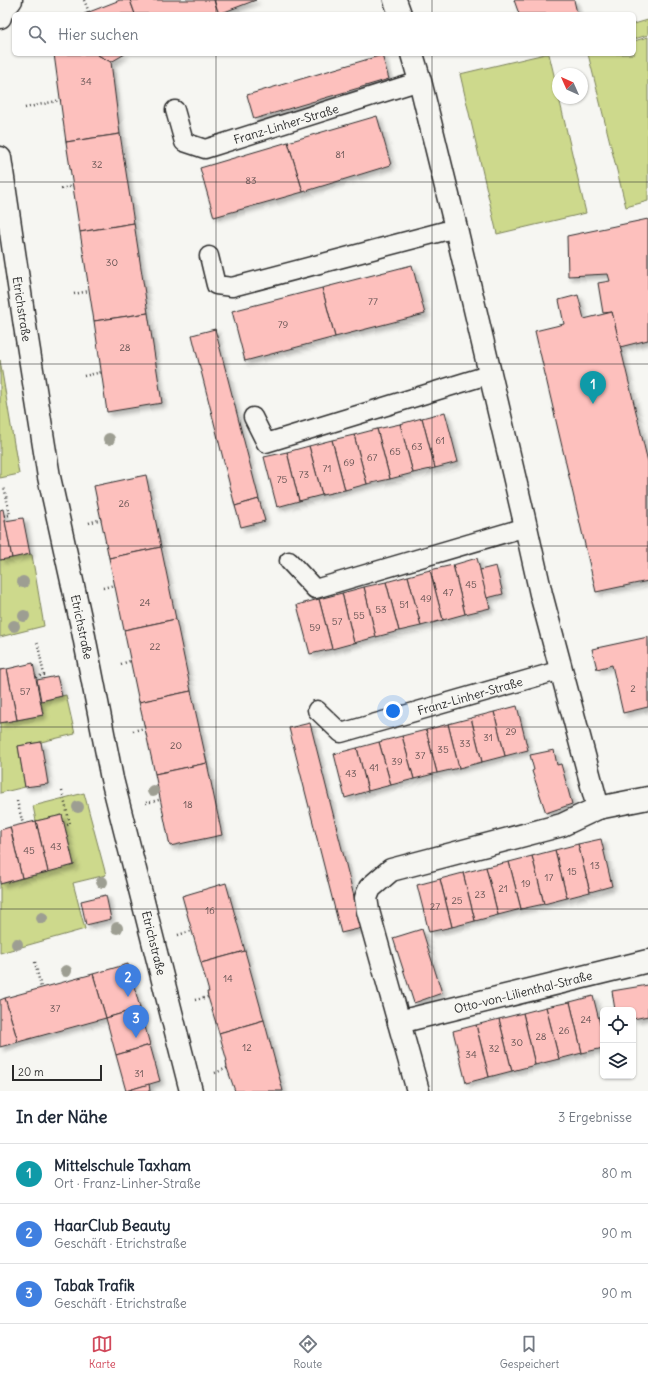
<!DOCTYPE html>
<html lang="de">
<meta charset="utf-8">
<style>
body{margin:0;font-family:Delius,sans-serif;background:#f2f2f3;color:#1f2937}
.controls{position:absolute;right:12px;bottom:12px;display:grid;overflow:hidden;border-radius:6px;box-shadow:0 1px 3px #0004}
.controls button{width:36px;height:36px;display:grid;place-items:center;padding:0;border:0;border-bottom:1px solid #e0e1e3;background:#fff;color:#1f2937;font:20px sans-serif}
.compass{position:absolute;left:552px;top:68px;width:36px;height:36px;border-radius:50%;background:#fff;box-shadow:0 1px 3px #0004;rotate:315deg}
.scale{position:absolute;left:12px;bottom:10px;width:90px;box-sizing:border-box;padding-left:4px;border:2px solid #2b2b2b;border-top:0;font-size:11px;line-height:14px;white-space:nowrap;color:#2b2b2b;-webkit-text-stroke:3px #f6f6f2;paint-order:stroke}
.you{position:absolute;left:393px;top:711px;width:14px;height:14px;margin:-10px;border:3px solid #fff;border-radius:50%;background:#1a73e8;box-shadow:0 0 0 6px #1a73e833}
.badge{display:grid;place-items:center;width:26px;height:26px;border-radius:50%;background:#d1495b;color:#fff;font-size:13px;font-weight:700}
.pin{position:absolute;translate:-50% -33px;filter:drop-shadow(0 1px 2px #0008)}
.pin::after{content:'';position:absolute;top:21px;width:14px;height:12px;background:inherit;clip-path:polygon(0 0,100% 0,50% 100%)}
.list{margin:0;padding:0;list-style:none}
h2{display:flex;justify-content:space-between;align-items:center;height:52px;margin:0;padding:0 16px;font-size:17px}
h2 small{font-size:13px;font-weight:400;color:#747a83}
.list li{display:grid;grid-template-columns:26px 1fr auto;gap:12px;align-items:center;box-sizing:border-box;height:60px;padding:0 16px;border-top:1px solid #e0e1e3}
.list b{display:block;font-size:15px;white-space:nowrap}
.list p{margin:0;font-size:13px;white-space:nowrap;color:#747a83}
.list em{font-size:13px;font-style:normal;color:#747a83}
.icon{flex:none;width:22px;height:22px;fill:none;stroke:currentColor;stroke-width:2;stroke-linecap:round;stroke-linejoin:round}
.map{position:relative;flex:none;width:648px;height:1091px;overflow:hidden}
.search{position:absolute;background:#fff;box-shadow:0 1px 3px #0004;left:12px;right:12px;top:12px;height:44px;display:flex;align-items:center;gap:10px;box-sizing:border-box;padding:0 14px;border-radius:6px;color:#747a83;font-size:15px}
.sheet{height:232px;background:#fff}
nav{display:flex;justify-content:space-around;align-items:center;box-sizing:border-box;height:56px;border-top:1px solid #e0e1e3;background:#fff;font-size:11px;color:#747a83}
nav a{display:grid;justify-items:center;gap:2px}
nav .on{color:#d1495b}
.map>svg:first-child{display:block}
.green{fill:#cdd98c;stroke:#7c825c}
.building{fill:#fdc0bd;stroke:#2b2b2b;filter:url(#shadow)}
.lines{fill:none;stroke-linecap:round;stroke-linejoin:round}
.service-casing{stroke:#2b2b2b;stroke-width:21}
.minor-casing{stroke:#2b2b2b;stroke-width:25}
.path{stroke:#2b2b2b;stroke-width:2.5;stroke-dasharray:1 3;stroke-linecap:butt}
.service{stroke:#f6f6f2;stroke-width:18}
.minor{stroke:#f6f6f2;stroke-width:22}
.tree{fill:#9d9e92}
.grid{fill:none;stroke:#2b2b2b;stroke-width:1;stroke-opacity:0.55}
.labels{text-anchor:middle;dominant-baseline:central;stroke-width:3;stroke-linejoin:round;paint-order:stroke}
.number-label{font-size:10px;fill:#605050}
.street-label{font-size:12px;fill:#2b2b2b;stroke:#f6f6f2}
</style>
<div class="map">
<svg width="648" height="1091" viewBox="0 0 648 1091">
<defs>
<filter id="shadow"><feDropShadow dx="3.5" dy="3.5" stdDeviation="2" flood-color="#0004"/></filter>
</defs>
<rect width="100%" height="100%" fill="#f6f6f2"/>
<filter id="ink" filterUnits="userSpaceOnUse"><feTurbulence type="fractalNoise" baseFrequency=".025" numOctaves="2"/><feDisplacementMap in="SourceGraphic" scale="8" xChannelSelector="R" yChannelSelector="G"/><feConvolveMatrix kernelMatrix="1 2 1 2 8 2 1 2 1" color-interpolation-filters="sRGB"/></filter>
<g filter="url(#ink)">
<g class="green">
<path d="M648,20V35L634,39V24Z"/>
<path d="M648,37V201L626,207L588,54H634V41Z"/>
<path d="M545,54H549L558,92V98H559L586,213L497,234L460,74Z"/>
<path d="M0,360L19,474L0,478Z"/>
<path d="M30,554L32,555L44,626L0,637V560Z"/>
<path d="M66,695L75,734L41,742L18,746L25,787L0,793V723L43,715L41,701Z"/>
<path d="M84,793L106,875L73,883L85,929L0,953V884L74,865L62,815L36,821L33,806Z"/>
</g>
<g class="building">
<path d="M120,0H130L135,14H84Z"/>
<path d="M130,0H214L219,14H135Z"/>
<path d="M214,0H256L219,14Z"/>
<path d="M514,0H574L577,13L573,14H519Z"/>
<path d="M54,54H96L111,62L120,134L66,142Z"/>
<path d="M96,54H125L111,62Z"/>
<path d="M382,55L389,79L254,119L247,95Z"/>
<path d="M377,116L391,165L303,192L288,142Z"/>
<path d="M120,134L134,223L80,232L66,142Z"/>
<path d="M288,142L303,192L214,217L200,168Z"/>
<path d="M648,219V340L620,347L612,312L603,313L598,283L610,281L608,274L568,276L567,236Z"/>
<path d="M134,223L148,313L94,321L80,232Z"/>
<path d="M412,265L425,314L335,337L322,288Z"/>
<path d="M322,288L335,337L245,361L232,311Z"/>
<path d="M578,295L584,319L612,312L648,462V581L596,592L535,331L564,324L559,300Z"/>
<path d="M148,313L162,403L107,412L94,321Z"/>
<path d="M215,329L259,499L235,506L192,335Z"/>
<path d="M445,412L458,462L435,468L422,418Z"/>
<path d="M422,418L435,468L413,473L400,424Z"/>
<path d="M400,424L413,473L390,479L377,429Z"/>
<path d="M377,429L390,479L367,484L354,435Z"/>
<path d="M354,435L367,484L345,490L332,440Z"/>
<path d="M332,440L345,490L322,495L309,446Z"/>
<path d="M309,446L322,495L299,501L287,452Z"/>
<path d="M287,452L299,501L277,507L264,457Z"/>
<path d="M146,475L161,547L109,558L94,486Z"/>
<path d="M259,499L265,521L241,527L235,506Z"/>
<path d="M3,509L12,558L0,560V510Z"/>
<path d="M23,518L30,554L12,558L5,521Z"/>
<path d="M161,547L176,619L124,630L109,558Z"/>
<path d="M477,558L490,608L465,614L453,565Z"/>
<path d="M453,565L465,614L443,620L430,570Z"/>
<path d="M496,566L503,594L487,598L480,570Z"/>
<path d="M430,570L443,620L421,626L408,576Z"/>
<path d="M408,576L421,626L399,631L386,582Z"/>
<path d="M386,582L399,631L376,637L364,587Z"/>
<path d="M364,587L376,637L354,643L342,593Z"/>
<path d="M342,593L354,643L332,649L319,599Z"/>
<path d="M319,599L332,649L310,654L297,605Z"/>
<path d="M176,619L191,691L139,702L124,630Z"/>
<path d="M648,637V707L623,713L612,665L597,669L592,649Z"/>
<path d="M33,663L43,715L17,720L7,669Z"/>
<path d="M7,669L17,720L0,723V670Z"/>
<path d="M57,676L62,696L41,701L37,680Z"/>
<path d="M191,691L207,763L155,774L139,702Z"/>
<path d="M517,706L528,750L505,756L494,712Z"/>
<path d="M494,712L505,756L482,762L471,718Z"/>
<path d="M471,718L482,762L459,768L448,724Z"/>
<path d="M310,723L362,928L341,933L289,728Z"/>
<path d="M448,724L459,768L437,773L426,730Z"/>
<path d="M426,730L437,773L414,779L402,736Z"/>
<path d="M402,736L414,779L391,785L379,742Z"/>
<path d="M41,742L48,784L25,787L18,746Z"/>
<path d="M379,742L391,785L368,791L357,748Z"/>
<path d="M357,748L368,791L345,798L334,754Z"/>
<path d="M554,750L557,765L561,764L572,804L546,813L532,771L534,770L530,755Z"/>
<path d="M207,763L222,835L170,846L155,774Z"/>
<path d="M62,815L74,865L48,872L36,821Z"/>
<path d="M36,821L48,872L22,878L10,827Z"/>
<path d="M10,827L22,878L0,884V830Z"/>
<path d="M601,839L612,886L590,892L578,844Z"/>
<path d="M578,844L590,892L567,898L555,850Z"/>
<path d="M555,850L567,898L544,904L532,856Z"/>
<path d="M532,856L544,904L521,909L509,862Z"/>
<path d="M509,862L521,909L498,915L486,867Z"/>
<path d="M486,867L498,915L475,921L463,873Z"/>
<path d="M463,873L475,921L452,927L440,879Z"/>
<path d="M440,879L452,927L429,932L417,885Z"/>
<path d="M226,883L245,951L201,963L182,896Z"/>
<path d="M106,895L111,919L86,925L81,901Z"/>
<path d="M422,929L442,993L414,1003L393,938Z"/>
<path d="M245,951L264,1020L219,1033L208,997L207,992H209L201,963Z"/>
<path d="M128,964L140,1008L106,1018L93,974Z"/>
<path d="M93,974L106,1018L18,1042L5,998Z"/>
<path d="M648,985V1016L633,1019V1010H615L612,991Z"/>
<path d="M593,996L603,1036V1048L582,1053L570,1002Z"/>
<path d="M5,998L18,1042L0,1047V1000Z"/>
<path d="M570,1002L582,1053L559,1059L546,1007Z"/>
<path d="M546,1007L559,1059L535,1065L523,1013Z"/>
<path d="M140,1008L150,1045L116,1055L106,1018Z"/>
<path d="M523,1013L535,1065L512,1071L499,1019Z"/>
<path d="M499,1019L512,1071L489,1077L476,1025Z"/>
<path d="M264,1020L283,1091H235L227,1068L226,1061H227L219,1033Z"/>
<path d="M476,1025L489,1077L466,1083L453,1031Z"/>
<path d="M150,1045L160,1081L126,1091L116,1055Z"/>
<path d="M149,1084L150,1091H126Z"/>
</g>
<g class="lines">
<g class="service-casing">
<g id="service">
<path d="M175,110L184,142L205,149L420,81"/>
<path d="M209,256L216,285L232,287L456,228"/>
<path d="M253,417L266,443L491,374"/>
<path d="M289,561L315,589L526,527"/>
<path d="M317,710L341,733L561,670"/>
</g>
</g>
<g class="minor-casing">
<g id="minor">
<path d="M395,0L400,14"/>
<path d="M0,17L1,13L11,0"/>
<path d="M412,54L420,81L456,228L526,527L541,594L598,808"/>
<path d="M0,158L25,326L49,477L83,631L112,779L191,1091"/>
<path d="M399,1022L648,961"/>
<path d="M418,1091L368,911L366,898L370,888L391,870L562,825L598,808L648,798"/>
</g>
</g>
<g class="path">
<path d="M84,0L89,12"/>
<path d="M25,108L61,100"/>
<path d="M61,189L73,186"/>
<path d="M74,294L89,291"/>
<path d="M84,376L102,372"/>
<path d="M4,516L10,515L4,486"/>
<path d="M89,523L101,519"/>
<path d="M103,588L114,585"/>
<path d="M121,664L130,661"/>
<path d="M36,677L44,675L37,640"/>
<path d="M133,731L144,728"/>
<path d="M62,791L70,824L65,826"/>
<path d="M17,801L23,824"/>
<path d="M146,803L159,800"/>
<path d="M178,935L191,931"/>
<path d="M35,962L41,988"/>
<path d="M195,1000L208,997"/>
<path d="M215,1073L227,1068"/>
</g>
<use href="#service" class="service"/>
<use href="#minor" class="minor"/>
</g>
<g class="tree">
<circle cx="109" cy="439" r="6"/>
<circle cx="23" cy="582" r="6"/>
<circle cx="24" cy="616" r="6"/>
<circle cx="14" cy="626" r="6"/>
<circle cx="153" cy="791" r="6"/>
<circle cx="78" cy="807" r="6"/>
<circle cx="102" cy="882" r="6"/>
<circle cx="42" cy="918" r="6"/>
<circle cx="117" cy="928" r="6"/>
<circle cx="17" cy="944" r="6"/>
<circle cx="66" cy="971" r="6"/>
</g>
</g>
<path class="grid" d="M216,0V14M432,0V14M216,54V1091M432,54V1091M0,182H648M0,364H648M0,546H648M0,727H648M0,909H648"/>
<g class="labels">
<g class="number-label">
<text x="86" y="81">34</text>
<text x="340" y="154">81</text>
<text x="97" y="164">32</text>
<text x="251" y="180">83</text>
<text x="112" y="262">30</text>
<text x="373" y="301">77</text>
<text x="283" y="324">79</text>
<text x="125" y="347">28</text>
<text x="440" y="440">61</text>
<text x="417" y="446">63</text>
<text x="395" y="451">65</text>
<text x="372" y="457">67</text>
<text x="349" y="462">69</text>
<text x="327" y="468">71</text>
<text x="304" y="474">73</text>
<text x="282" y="479">75</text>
<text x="124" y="503">26</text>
<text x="471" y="584">45</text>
<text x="448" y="592">47</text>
<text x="426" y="598">49</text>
<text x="145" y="602">24</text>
<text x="404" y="604">51</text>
<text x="381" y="609">53</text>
<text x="359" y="615">55</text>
<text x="337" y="621">57</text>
<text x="315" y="627">59</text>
<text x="155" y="646">22</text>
<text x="633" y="688">2</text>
<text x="25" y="691">57</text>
<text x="511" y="731">29</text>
<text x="488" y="737">31</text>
<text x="465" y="743">33</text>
<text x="176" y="745">20</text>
<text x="443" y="749">35</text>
<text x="420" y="755">37</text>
<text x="397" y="761">39</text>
<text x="374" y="767">41</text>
<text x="351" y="773">43</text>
<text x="188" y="804">18</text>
<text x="56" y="846">43</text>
<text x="29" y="850">45</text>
<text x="595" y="865">13</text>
<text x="572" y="871">15</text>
<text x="549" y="877">17</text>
<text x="526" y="883">19</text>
<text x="503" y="888">21</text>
<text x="480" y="894">23</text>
<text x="457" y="900">25</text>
<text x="435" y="906">27</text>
<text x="210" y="910">16</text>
<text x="228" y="978">14</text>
<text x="55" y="1008">37</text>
<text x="586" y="1019">24</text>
<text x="564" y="1030">26</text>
<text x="541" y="1036">28</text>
<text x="517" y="1042">30</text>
<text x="247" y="1047">12</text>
<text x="494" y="1048">32</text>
<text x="471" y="1054">34</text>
<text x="139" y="1073">31</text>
</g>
<g class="street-label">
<text transform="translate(286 124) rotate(-17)">Franz-Linher-Straße</text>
<text transform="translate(22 309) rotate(81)">Etrichstraße</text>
<text transform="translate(82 627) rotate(78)">Etrichstraße</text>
<text transform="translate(470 696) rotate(-16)">Franz-Linher-Straße</text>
<text transform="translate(154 943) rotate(76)">Etrichstraße</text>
<text transform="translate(523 992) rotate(-14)">Otto-von-Lilienthal-Straße</text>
</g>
</g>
</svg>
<div class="controls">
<button><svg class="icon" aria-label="locate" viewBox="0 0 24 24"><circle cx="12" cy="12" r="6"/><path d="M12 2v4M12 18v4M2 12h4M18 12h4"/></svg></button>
<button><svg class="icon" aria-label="layers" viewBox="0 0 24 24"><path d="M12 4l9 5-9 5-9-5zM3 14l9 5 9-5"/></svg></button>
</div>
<svg class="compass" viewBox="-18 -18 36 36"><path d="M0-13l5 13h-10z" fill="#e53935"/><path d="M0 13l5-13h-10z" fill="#747a83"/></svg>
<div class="scale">20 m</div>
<div class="you"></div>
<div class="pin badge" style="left:593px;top:404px;background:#0f9aa8">1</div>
<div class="pin badge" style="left:128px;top:997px;background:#3f7fe0">2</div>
<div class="pin badge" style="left:136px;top:1038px;background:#3f7fe0">3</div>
<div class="search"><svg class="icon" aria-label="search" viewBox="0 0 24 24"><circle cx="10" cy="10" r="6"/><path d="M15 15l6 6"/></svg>Hier suchen</div>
</div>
<section class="sheet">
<h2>In der Nähe<small>3 Ergebnisse</small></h2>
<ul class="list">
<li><span class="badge" style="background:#0f9aa8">1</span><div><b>Mittelschule Taxham</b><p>Ort · Franz-Linher-Straße</p></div><em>80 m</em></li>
<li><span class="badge" style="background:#3f7fe0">2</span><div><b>HaarClub Beauty</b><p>Geschäft · Etrichstraße</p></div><em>90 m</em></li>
<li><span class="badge" style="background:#3f7fe0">3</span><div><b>Tabak Trafik</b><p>Geschäft · Etrichstraße</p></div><em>90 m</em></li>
</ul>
</section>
<nav>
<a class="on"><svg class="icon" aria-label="map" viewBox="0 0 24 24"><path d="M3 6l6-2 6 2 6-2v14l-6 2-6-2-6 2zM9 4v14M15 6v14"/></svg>Karte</a>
<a><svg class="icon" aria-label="directions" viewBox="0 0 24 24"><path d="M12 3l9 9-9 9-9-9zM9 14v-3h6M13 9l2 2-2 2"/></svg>Route</a>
<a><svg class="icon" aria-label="saved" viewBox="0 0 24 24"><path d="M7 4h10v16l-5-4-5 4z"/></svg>Gespeichert</a>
</nav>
